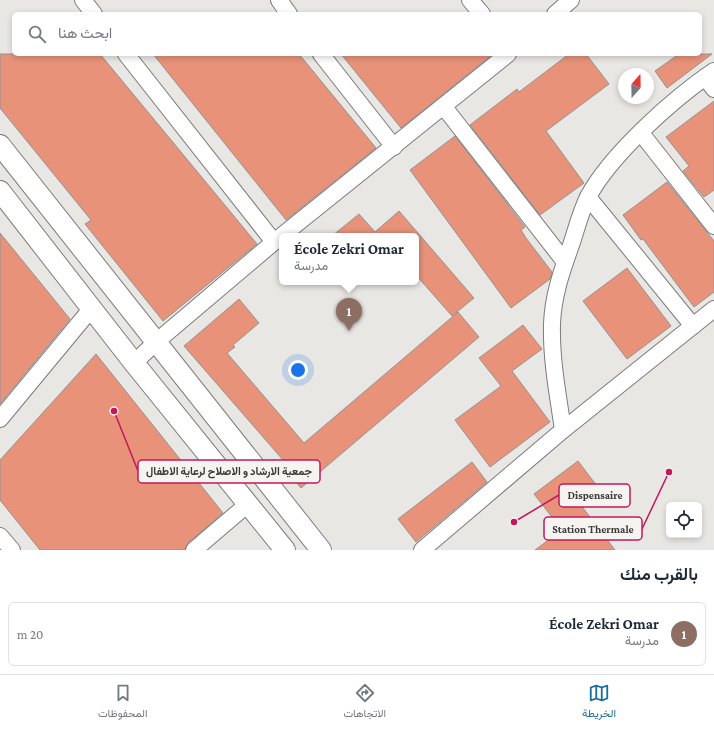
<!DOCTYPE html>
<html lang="ar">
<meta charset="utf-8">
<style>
body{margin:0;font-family:"Crimson Pro",Vazirmatn,serif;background:#f2f2f3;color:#1f2937;direction:rtl}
.controls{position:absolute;right:12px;bottom:12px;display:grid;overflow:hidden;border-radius:6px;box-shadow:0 2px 6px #0003}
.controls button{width:36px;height:36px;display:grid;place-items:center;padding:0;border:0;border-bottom:1px solid #e0e1e3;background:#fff;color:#1f2937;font:20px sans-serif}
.compass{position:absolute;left:618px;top:68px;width:36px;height:36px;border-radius:50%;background:#fff;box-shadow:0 2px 6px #0003;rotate:20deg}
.you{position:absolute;left:298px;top:370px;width:14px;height:14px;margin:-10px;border:3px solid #fff;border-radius:50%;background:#1a73e8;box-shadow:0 0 0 6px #1a73e833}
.badge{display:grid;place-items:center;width:26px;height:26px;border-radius:50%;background:#1a6e9e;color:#fff;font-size:13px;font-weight:700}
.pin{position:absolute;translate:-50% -33px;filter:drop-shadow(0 1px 2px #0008)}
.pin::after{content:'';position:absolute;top:21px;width:14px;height:12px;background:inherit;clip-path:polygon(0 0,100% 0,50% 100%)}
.popup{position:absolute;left:279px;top:233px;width:140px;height:52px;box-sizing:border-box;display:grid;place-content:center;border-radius:6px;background:#fff;filter:drop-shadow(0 1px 3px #0005);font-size:13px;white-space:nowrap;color:#747a83}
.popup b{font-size:15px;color:#1f2937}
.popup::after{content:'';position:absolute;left:50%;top:100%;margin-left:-8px;border:8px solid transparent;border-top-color:#fff}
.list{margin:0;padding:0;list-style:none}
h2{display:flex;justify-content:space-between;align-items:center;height:52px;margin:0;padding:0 16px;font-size:17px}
h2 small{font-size:13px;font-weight:400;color:#747a83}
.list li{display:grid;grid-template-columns:26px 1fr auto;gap:12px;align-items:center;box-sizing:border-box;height:64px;margin:0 8px 8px;padding:0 8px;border:1px solid #e0e1e3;border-radius:6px}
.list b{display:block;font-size:15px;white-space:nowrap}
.list p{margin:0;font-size:13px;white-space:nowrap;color:#747a83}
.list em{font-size:13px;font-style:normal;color:#747a83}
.icon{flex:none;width:22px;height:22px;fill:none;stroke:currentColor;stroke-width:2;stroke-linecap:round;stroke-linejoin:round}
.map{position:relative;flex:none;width:714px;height:550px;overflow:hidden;direction:ltr}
.search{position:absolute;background:#fff;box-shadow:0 2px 6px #0003;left:12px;right:12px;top:12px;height:44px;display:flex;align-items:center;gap:10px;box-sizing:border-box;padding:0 14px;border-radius:6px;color:#747a83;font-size:15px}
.sheet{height:124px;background:#fff}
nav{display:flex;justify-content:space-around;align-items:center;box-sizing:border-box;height:56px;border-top:1px solid #e0e1e3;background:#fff;font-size:11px;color:#747a83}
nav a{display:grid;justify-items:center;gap:2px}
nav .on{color:#1a6e9e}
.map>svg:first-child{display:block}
.building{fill:#e8927a;stroke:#959291}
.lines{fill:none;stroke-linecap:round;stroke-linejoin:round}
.minor-casing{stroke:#7d7b79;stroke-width:18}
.tertiary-casing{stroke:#7d7b79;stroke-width:22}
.minor{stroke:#fff;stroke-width:16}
.tertiary{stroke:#fff;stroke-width:20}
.leader{fill:none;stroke:#c2185b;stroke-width:1.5}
.callout-dot{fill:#c2185b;stroke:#f6f4f1;stroke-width:1.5}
.callout{fill:#f6f4f1;stroke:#c2185b;stroke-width:1.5}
.callout-label{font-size:11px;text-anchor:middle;font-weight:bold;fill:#3a3938}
</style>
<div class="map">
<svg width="714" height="550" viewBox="0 0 714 550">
<rect width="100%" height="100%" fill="#e9e7e4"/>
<g class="building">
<path d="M0,54H100L257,244L163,321L85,224L91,220L0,108Z"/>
<path d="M153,54H299L376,148L286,220Z"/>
<path d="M341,54H493L401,128Z"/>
<path d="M569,54H586L609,84L546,131L584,183L540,215L470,125L517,89L519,92Z"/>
<path d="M679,54H712L667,88L655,71Z"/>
<path d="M714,101V190L704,197L683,171L689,166L666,137Z"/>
<path d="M455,136L525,227L521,230L526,238L552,272L550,279L511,308L410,170Z"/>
<path d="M667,182L714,241V292L694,307L643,239L641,240L623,215Z"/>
<path d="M399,211L474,298L452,316L416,275V236H332L359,214L375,232Z"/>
<path d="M0,233L70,319L0,404Z"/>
<path d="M627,268L671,326L627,359L583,301Z"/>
<path d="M239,299L259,323L233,345L235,347L227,353L304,443L458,312L479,337L301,488L280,463L283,460L184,346Z"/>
<path d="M523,325L542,349L512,371L550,422L490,467L455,420L501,386L479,358Z"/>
<path d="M96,354L223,513L188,543L185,550H40L0,500V460Z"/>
<path d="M578,461L597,486L577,500L615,550H535L562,530L534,494Z"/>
<path d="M472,462L487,482L416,542L398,519Z"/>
</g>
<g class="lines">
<g class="minor-casing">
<g id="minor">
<path d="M83,0L94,14"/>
<path d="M279,0L289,14"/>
<path d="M470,0L482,14"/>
<path d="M555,14L571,0"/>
<path d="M126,54L274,242"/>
<path d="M321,54L394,147"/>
<path d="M705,77L714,89"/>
<path d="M444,107L565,262"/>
<path d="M641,133L714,226"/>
<path d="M588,197L693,326"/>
<path d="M134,363L156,342L274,242L508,54"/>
<path d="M0,419L91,309"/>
<path d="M563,430C558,395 551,360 552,324C553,297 561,273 570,248C576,231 580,213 588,197C611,154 674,98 714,71"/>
<path d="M0,536L12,550"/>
<path d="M194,550L248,504"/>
<path d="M422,550L563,430L714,309"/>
</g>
</g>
<g class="tertiary-casing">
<g id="tertiary">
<path d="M0,145L321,550"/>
<path d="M0,191L134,363L285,550"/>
</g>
</g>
<use href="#minor" class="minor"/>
<use href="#tertiary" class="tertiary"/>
</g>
<path class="leader" d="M114 411L138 471M514 522L559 495M669 472L642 529"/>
<g class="callout-dot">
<circle cx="114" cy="411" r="4"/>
<circle cx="514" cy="522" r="4"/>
<circle cx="669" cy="472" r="4"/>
</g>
<g class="callout">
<rect x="138" y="460" width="182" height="23" rx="4"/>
<rect x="559" y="484" width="71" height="23" rx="4"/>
<rect x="544" y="517" width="98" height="23" rx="4"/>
</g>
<g class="callout-label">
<text x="229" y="475">جمعية الارشاد و الاصلاح لرعاية الاطفال</text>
<text x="595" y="499">Dispensaire</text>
<text x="593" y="533">Station Thermale</text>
</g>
</svg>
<div class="controls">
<button><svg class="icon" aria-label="locate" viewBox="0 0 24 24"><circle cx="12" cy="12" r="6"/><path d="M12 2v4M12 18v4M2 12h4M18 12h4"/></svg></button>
</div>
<svg class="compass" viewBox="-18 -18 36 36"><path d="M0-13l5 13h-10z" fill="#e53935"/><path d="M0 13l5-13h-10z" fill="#747a83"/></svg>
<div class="you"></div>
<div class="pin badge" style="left:349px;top:331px;background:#8d6e63">1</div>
<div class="popup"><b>École Zekri Omar</b>مدرسة</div>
<div class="search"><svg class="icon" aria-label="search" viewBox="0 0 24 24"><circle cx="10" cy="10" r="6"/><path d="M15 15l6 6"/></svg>ابحث هنا</div>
</div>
<section class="sheet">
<h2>بالقرب منك<small></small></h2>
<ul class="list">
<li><span class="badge" style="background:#8d6e63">1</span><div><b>École Zekri Omar</b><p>مدرسة</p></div><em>20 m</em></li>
</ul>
</section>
<nav>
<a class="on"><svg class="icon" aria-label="map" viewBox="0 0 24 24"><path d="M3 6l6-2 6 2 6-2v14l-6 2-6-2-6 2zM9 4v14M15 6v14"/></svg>الخريطة</a>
<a><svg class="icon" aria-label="directions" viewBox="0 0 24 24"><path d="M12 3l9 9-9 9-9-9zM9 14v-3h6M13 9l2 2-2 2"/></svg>الاتجاهات</a>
<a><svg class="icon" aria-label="saved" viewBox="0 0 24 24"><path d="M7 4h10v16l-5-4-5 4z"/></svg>المحفوظات</a>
</nav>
